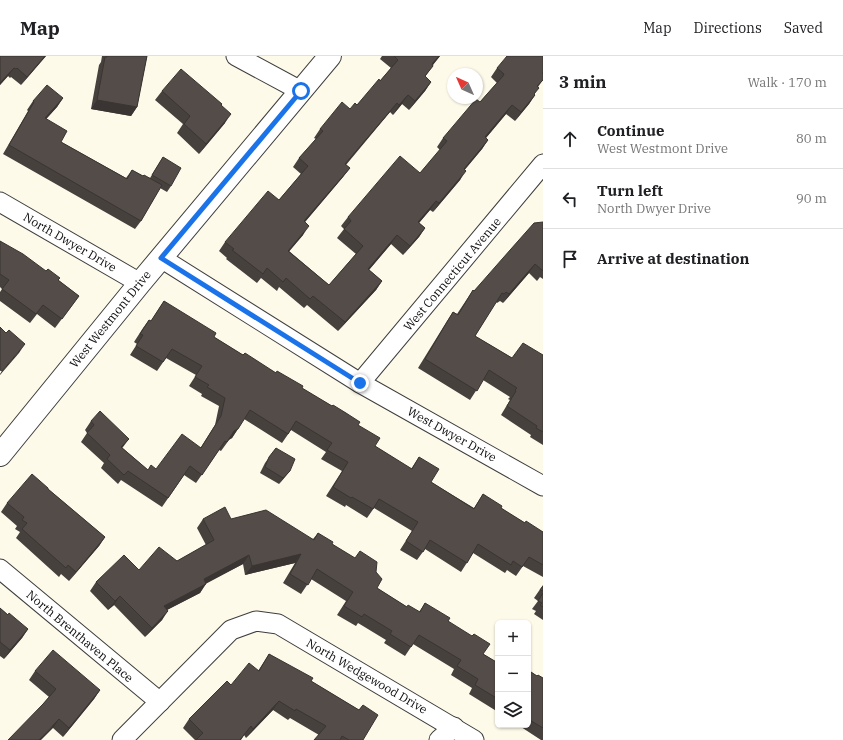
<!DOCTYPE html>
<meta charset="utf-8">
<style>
body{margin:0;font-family:"IBM Plex Serif",serif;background:#f6f6f6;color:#202124}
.controls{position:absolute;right:12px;bottom:12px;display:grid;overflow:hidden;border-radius:6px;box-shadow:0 1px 3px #0004}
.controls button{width:36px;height:36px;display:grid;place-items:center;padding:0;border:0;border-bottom:1px solid #e0e0e0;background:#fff;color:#202124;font:20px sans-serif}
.compass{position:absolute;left:447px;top:12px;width:36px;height:36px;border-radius:50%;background:#fff;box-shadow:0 1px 3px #0004;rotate:315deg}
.stop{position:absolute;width:12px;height:12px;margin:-9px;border:3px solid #1a73e8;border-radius:50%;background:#fff}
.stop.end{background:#1a73e8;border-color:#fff;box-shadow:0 1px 4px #0008}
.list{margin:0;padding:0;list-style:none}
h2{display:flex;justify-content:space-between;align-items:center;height:52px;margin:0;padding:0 16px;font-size:17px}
h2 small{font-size:13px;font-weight:400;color:#757577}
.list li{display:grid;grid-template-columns:26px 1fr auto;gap:12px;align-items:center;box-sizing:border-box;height:60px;padding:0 16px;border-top:1px solid #e0e0e0}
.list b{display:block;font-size:15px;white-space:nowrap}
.list p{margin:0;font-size:13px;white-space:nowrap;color:#757577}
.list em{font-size:13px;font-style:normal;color:#757577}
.icon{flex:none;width:22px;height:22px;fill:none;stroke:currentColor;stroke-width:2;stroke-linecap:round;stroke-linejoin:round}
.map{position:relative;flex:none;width:543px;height:684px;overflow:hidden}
header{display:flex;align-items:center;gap:24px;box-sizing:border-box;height:56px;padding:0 20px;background:#fff;border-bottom:1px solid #e0e0e0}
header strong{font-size:19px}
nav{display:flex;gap:22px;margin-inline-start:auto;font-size:14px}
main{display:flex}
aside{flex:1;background:#fff}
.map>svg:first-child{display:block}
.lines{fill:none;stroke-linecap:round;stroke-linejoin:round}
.minor-casing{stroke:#3e3e3e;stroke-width:21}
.tertiary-casing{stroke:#3e3e3e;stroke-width:24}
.minor{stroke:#fff;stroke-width:19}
.tertiary{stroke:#fff;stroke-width:22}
.wall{fill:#47413e}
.shaded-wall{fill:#3a3532}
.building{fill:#534c48;stroke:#3a3532}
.route{stroke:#1a73e8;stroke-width:5}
.labels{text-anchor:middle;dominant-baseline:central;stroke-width:4;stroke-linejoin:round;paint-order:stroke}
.street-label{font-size:12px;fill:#0b0b0b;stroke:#fff}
</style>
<header>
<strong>Map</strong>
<nav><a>Map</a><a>Directions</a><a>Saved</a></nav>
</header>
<main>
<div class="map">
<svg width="543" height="684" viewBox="0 0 543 684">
<rect width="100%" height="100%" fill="#fefaea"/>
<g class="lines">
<g class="minor-casing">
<g id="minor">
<path d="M236,0L301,35"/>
<path d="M0,146L140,227"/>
<path d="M161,202L360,327L543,430"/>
<path d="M360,327L543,108"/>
<path d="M0,513L160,646"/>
<path d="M122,684L231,574L256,565L278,568L474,684"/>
<path d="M439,684L454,671"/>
</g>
</g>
<g class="tertiary-casing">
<path id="tertiary" d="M0,399L140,227L330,0"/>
</g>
<use href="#minor" class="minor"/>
<use href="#tertiary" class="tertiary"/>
</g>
<g class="wall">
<path d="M0,0H46L21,29L11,21L10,22L8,20L0,29Z"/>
<path d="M102,0H147L137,51L131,60L91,53L99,9L101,6Z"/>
<path d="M382,0H440L433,9L425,21L431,26L425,35L409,54L402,48L393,59L390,56L346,109L350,112L343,121L305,166L303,179L289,195L329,229L356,198L337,182L344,173L341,170L348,161L420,117L440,94L437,91L443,82L480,46L497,27L491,21L497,12L543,0V24L538,31L534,39H535L529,48L515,65L506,58L486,82L488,84L482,93L465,113L460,124L433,156L430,154L419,167L425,172L419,181L403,199L391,188L369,214L382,225L376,234L338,275L307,249L304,252L279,231L277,235L261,222L257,227L226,203L227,202L219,195L225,186L279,144L301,118L293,111L299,102L316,83L314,82L320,73L350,53L357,49L380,25L391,12L380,3Z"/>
<path d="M162,35L221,49L225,67L199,98L177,77L183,68L155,44Z"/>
<path d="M63,42L57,51L46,63L61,86L126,122L132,114L143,120L150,122L163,101L171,130L167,136L160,132L141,165L135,173L3,98L28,55L27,54L33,45Z"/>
<path d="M543,166V223L540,221L537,225L529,217L503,247L500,245L497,247L496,246L475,280L512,302L543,299V389L530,381L531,379L501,359L510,344L508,343L510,341L483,324L470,344L418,312L447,265L453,256L457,258L473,234L474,235Z"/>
<path d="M0,185L58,224L79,240L55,272L37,258L30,267L0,245V236L2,233L0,231Z"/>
<path d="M164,245L214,281L243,299L276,317L332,350L346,357L358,369L375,390L411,413L419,401L431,426L474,452L483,438L501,452L525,467L543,476V521L523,510L516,520L507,514L505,517L473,497L461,516L425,493L417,504L400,494L412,475L374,452L367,462L346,449L345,451L326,440L342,415L321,403L326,396L291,374L282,387L244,363L232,382L229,384L221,395L219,394L196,427L184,419L162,451L121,424L118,428L101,412L104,407L81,386L87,377L85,374L91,365L148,414L156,413L201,391L215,369L219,350L201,340L202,338L189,330L196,319L166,302L157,315L130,299L137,288L134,286L143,272L149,264L151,265Z"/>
<path d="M276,392L290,415L279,428L260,417L265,407Z"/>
<path d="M48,433L105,481L99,490L69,525L61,518L59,521L16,482L20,476L15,473L17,470L1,456L7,447Z"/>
<path d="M203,463H231L313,483L318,477L332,488L376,516L377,532L407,551L419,556L425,547L448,565L483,598L498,607V656L469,638L472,632L451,619L454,613L413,588L405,600L384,587L386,584L358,567L356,570L337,559L346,545L311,523L301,538L283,527L295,507L245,519L243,508L206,527L200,537L167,554L162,564L145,581L114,549L108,554L90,535L96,526L177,505L206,489L197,472Z"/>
<path d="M543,529V564L534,558L536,555L532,553L538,545L534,542Z"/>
<path d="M0,552L8,559L28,573L22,582L4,603L0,600Z"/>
<path d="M269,598L311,625L359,654L363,649V684H314L319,679L290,662L288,664L273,654L246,682L244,679L241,684H195L183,672L189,663L231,629L258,615Z"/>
<path d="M528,614L537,620L543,622V684H541L518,669H528Z"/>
<path d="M35,615L100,634L94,643L63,681L53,672L43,648L49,641L29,624Z"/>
</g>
<g class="shaded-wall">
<path d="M45,0H46L21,29L27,21Z"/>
<path d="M439,0H440L426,17L432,8Z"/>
<path d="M14,12L8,20L0,29V27Z"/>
<path d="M431,26L425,35L409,54L415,45Z"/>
<path d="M408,39L402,48L393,59L399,49Z"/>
<path d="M535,39L529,48L515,65L521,56Z"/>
<path d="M63,42L57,51L39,71L45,62Z"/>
<path d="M97,44L137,51L131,60L91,53Z"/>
<path d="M397,47L390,56L338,117L345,108Z"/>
<path d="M512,49L506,58L479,90L485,81Z"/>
<path d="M231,58L225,67L199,98L206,88Z"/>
<path d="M488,84L482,93L458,122L464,113Z"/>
<path d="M350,112L343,121L298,174L304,165Z"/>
<path d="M466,115L460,124L433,156L439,147Z"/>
<path d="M436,145L430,154L412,175L418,166Z"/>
<path d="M309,170L303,179L282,204L288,195Z"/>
<path d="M425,172L419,181L403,199L410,190Z"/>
<path d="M397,179L391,188L362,222L368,213Z"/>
<path d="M535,208L529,217L503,247L509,238Z"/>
<path d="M382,225L376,234L338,275L345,266Z"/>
<path d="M25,288L19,297L0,319V318L2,315Z"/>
<path d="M238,373L232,382L228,384L234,375Z"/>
<path d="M129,383L123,391L115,400L121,391Z"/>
<path d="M290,415L285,421L279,428L283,422Z"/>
<path d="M105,481L99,490L69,525L76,516Z"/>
<path d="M301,498L295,507L245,519L252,510Z"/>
<path d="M249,499L243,508L198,532L204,523Z"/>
<path d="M206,528L200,537L157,559L164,550Z"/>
<path d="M120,540L114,549L108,554L115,545Z"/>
<path d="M168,555L162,564L145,581L152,572Z"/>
<path d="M28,573L22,582L4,603L10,594Z"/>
<path d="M100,634L94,643L63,681L69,672Z"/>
<path d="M279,645L273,654L246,682L253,673Z"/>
<path d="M59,663L53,672L41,684H39Z"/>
</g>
<g class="building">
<path d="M0,0H45L27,21L17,12L16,13L14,12L0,27Z"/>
<path d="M107,0H147L137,51L97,44L105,1H107Z"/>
<path d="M394,0H439L432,8L433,10L425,20L431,26L415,45L408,39L399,49L397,47L345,108L350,112L304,165L309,170L288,195L329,229L363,190L344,173L351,165L348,161L400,100L420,117L447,85L443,82L476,43L480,46L503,20L504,18L497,12L507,0H543V17H542L543,18V24L537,30L539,32L534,38L535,39L521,56L512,49L485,81L488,84L464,113L466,115L439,147L436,145L418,166L425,172L410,190L397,179L368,213L382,225L345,266L313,240L310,243L286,222L283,226L267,212L263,218L232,194L234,193L225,186L268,135L279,144L308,110L299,102L323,75L320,73L342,46L350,53L355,47L357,49L379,23L380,25L398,4Z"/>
<path d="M181,13L222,48L221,49L231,58L206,88L184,68L190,60L162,35Z"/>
<path d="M47,29L63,42L45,62L67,75L61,86L127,123L132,114L143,120L144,119L162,129L141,165L9,89L34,46L33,45Z"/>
<path d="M163,101L181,112L171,130L152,119Z"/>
<path d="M543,166V215L535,208L509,238L506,236L504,238L502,237L475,280L512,302L523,287L543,299V376L536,372L537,370L507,350L516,335L515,334L517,332L489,314L477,335L425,303L453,256L458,259L473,234L474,235L503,202L534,167Z"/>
<path d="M0,185L23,198L46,215L48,213L60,222L58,224L79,240L62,263L43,249L36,258L2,233L9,224L0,218Z"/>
<path d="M164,245L216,277L214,281L243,299L245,297L276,317L277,315L303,330L302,332L332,350L333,349L346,357L360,366L358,369L380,382L375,390L412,413L419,401L439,413L431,426L474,453L483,438L502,450L501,452L525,467L526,465L543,476V509L529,501L522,511L513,505L511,509L478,488L467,507L430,484L423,496L406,485L418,466L379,443L373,453L352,441L351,442L333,431L348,406L327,394L332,387L296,365L288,378L250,354L238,373L234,375L227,386L225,385L202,419L190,410L168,442L128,415L124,419L107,403L110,399L87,377L94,369L91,365L100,355L129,383L121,391L148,414L151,409L156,413L182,378L201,392L221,360L225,342L207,331L209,329L195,321L202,310L172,293L163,306L136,290L143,279L140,278L149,264L151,265Z"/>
<path d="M0,271L6,277L9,274L25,288L2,315L0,314Z"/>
<path d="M276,392L295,403L290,415L283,422L265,411L269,401Z"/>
<path d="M32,418L48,432V433L105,481L76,516L68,509L66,512L22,473L27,467L22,464L24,461L7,447Z"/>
<path d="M225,451L231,463L266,454L314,484L318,477L333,486L332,488L355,502L360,495L377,506L376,516L382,523L377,532L407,551L408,549L420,556L425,547L450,562L448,565L472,580L474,578L490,588L483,598L498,607V643L475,629L478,623L457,610L461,604L419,579L411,591L390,578L392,575L364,558L362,561L344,550L353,536L317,513L308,529L290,518L301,498L252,510L249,499L204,523L206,528L164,550L168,555L152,572L120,540L115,545L96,526L124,499L139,514L159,491L177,505L214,484L203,463Z"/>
<path d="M543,530V535L540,534Z"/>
<path d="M543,537V551L540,549L542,547L538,545Z"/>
<path d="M0,552L8,559L9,557L28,573L10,594L0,586Z"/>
<path d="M53,594L100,634L69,672L59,663L39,684H8L43,648L56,633L35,615Z"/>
<path d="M269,598L313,622L311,625L359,654L363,649L378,659L363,684H349L342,680L340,684H314L326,670L296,653L295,655L279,645L253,673L251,670L240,684H196L203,677L189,663L227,625L231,629L249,607L259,615Z"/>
<path d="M528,614L537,620L538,619L543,622V672L528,663Z"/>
</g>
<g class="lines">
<path class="route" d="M301,35L161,202L360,327"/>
</g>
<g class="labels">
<g class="street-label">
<text transform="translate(70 186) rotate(30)">North Dwyer Drive</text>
<text transform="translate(452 218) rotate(-50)">West Connecticut Avenue</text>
<text transform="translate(110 263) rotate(-51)">West Westmont Drive</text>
<text transform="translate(452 378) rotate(29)">West Dwyer Drive</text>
<text transform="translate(80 580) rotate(40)">North Brenthaven Place</text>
<text transform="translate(367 620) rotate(30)">North Wedgewood Drive</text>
</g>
</g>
</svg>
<div class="controls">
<button>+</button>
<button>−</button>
<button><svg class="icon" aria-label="layers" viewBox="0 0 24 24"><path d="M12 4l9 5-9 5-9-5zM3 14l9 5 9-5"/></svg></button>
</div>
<svg class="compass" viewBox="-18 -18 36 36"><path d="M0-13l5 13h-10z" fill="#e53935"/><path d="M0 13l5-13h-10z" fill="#757577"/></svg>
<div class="stop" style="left:301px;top:35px"></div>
<div class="stop end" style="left:360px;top:327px"></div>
</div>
<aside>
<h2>3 min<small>Walk · 170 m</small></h2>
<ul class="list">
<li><svg class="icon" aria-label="ahead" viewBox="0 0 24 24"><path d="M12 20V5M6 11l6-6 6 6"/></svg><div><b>Continue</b><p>West Westmont Drive</p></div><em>80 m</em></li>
<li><svg class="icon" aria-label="left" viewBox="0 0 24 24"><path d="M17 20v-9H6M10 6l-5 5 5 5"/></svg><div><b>Turn left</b><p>North Dwyer Drive</p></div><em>90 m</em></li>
<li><svg class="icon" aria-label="arrive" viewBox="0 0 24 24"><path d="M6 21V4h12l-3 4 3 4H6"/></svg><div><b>Arrive at destination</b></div></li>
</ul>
</aside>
</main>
